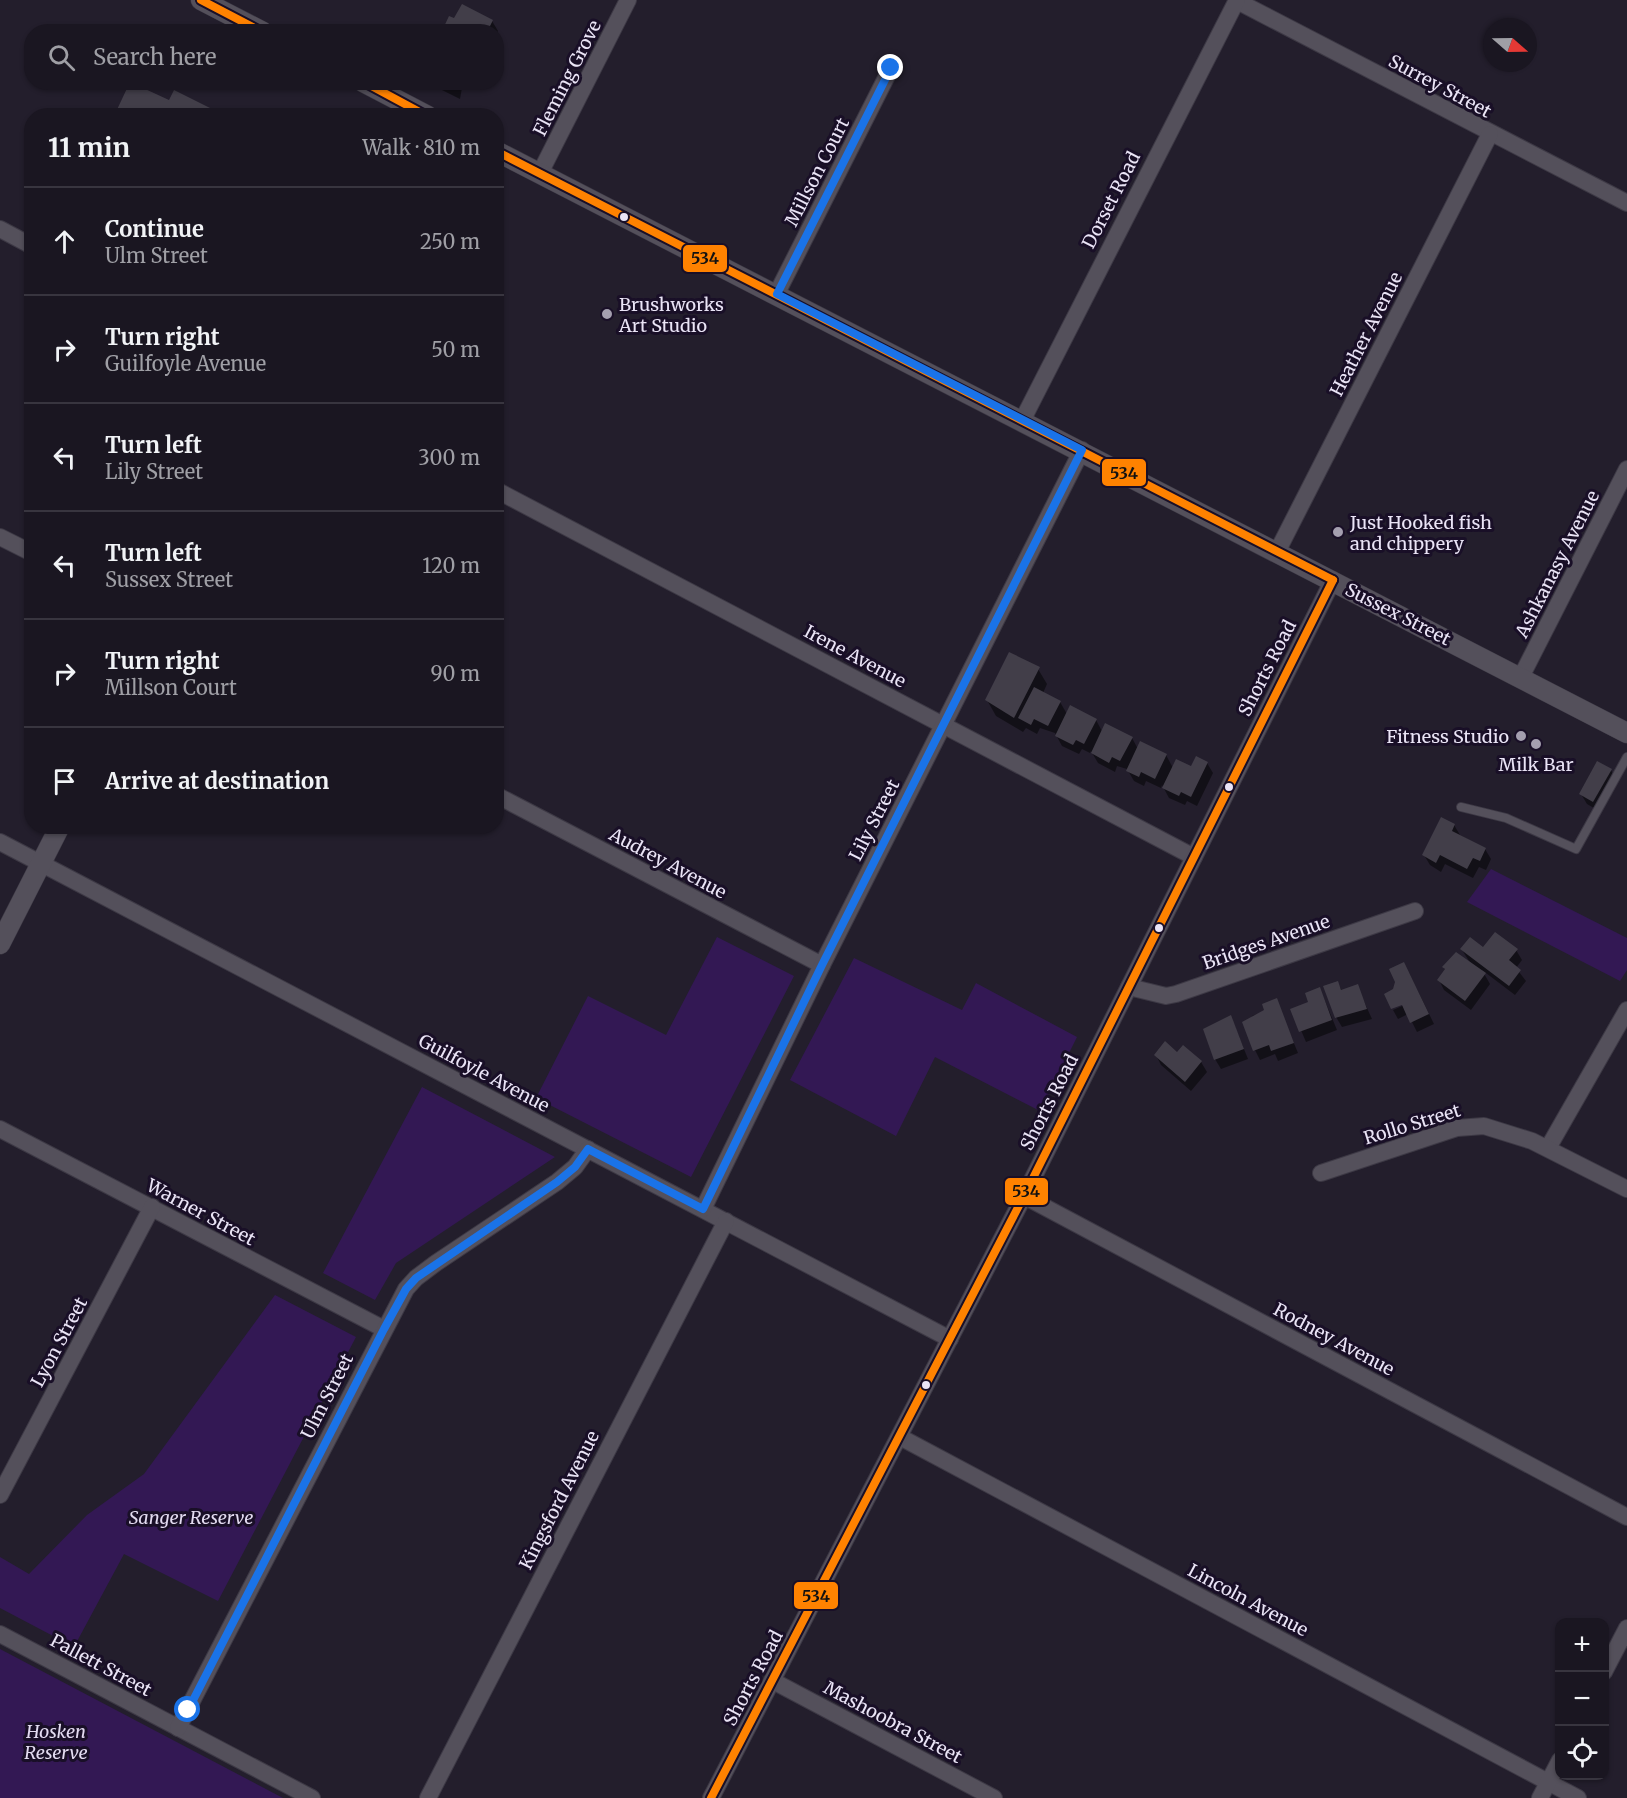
<!DOCTYPE html>
<meta charset="utf-8">
<style>
body{margin:0;font-family:Merriweather,serif;background:#231f2a;color:#f1f3f6}
.controls{position:absolute;right:18px;bottom:18px;display:grid;overflow:hidden;border-radius:12px;box-shadow:0 2px 4px #0004}
.controls button{width:54px;height:54px;display:grid;place-items:center;padding:0;border:0;border-bottom:2px solid #38353f;background:#1a1621;color:#f1f3f6;font:30px sans-serif}
.compass{position:absolute;left:1483px;top:18px;width:54px;height:54px;border-radius:50%;background:#1a1621;box-shadow:0 2px 4px #0004;rotate:110deg}
.stop{position:absolute;width:18px;height:18px;margin:-14px;border:4px solid #1a73e8;border-radius:50%;background:#fff}
.stop.end{background:#1a73e8;border-color:#fff;box-shadow:0 2px 6px #0008}
.list{margin:0;padding:0;list-style:none}
h2{display:flex;justify-content:space-between;align-items:center;height:78px;margin:0;padding:0 24px;font-size:26px}
h2 small{font-size:20px;font-weight:400;color:#9f9fa5}
.list li{display:grid;grid-template-columns:39px 1fr auto;gap:18px;align-items:center;box-sizing:border-box;height:108px;padding:0 24px;border-top:2px solid #38353f}
.list b{display:block;font-size:22px;white-space:nowrap}
.list p{margin:0;font-size:20px;white-space:nowrap;color:#9f9fa5}
.list em{font-size:20px;font-style:normal;color:#9f9fa5}
.icon{flex:none;width:33px;height:33px;fill:none;stroke:currentColor;stroke-width:2;stroke-linecap:round;stroke-linejoin:round}
.map{position:relative;flex:none;width:1627px;height:1798px;overflow:hidden}
.search{position:absolute;background:#1a1621;box-shadow:0 2px 4px #0004;left:24px;top:24px;width:480px;height:66px;display:flex;align-items:center;gap:15px;box-sizing:border-box;padding:0 21px;border-radius:24px;color:#9f9fa5;font-size:22px}
.panel{position:absolute;background:#1a1621;box-shadow:0 2px 4px #0004;left:24px;top:108px;width:480px;height:726px;border-radius:24px}
.map>svg:first-child{display:block}
.green{fill:#331854}
.shadow{fill:#0007}
.building{fill:#423e49}
.lines{fill:none;stroke-linecap:round;stroke-linejoin:round}
.service-casing{stroke:#3d3945;stroke-width:10}
.minor-casing{stroke:#3d3945;stroke-width:18}
.tertiary-casing{stroke:#3d3945;stroke-width:21}
.service{stroke:#54505b;stroke-width:8}
.minor{stroke:#54505b;stroke-width:16}
.tertiary{stroke:#54505b;stroke-width:20}
.bus-1-casing{stroke:#190f27;stroke-width:12}
.bus-1{stroke:#ff8200;stroke-width:8}
.route{stroke:#1a73e8;stroke-width:8}
.bus-dot{fill:#eae4f6;stroke:#190f27;stroke-width:2}
.poi-dot{fill:#a49faf;stroke:#190f27;stroke-width:2}
.labels{text-anchor:middle;dominant-baseline:central;stroke-width:6;stroke-linejoin:round;paint-order:stroke}
.street-label{font-size:18px;fill:#eae4f6;stroke:#190f27}
.poi-label{font-size:18px;fill:#eae4f6;stroke:#190f27;text-anchor:start}
.park-label{font-size:18px;font-style:italic;fill:#e3dbf1;stroke:#190f27}
.line-badge{stroke:#190f27;stroke-width:2}
.pale-badge-label{font-size:16px;text-anchor:middle;font-weight:bold;fill:#111}
</style>
<div class="map">
<svg width="1627" height="1798" viewBox="0 0 1627 1798">
<rect width="100%" height="100%" fill="#231e2c"/>
<g class="green">
<path d="M1491,869L1627,938V970L1620,981L1467,902Z"/>
<path d="M717,937L794,976L691,1177L536,1098L588,996L666,1035Z"/>
<path d="M854,958L962,1010L976,983L1077,1037L1040,1111L935,1057L896,1136L790,1080Z"/>
<path d="M422,1087L555,1157L396,1263L375,1300L323,1273Z"/>
<path d="M275,1295L356,1337L218,1601L124,1554L74,1647L0,1608V1557L29,1574L87,1515L144,1474Z"/>
<path d="M0,1649L283,1798H0Z"/>
</g>
<g class="shadow">
<path d="M455,20L492,21L498,31L496,34V32H444Z"/>
<path d="M435,82H463L460,99L438,88Z"/>
<path d="M1038,669L1047,684L1043,693L1060,702L1067,714L1096,720L1103,733L1132,738L1138,749L1166,755L1173,768H1192L1207,763L1213,773L1197,806L1187,801L1185,805L1169,798L1162,785L1161,788L1146,781L1144,786L1134,781L1127,769L1117,766L1115,772L1098,763L1091,751L1090,753L1082,749L1079,754L1062,746L1055,733L1040,728L1037,734L1026,728L1023,732L996,716L987,700Z"/>
<path d="M1611,770L1616,780L1599,811L1587,804L1581,794Z"/>
<path d="M1454,825L1460,835L1485,849L1491,859L1486,870L1479,867L1473,878L1445,864L1441,872L1430,865L1424,855Z"/>
<path d="M1484,949L1516,950L1522,960L1516,968L1526,981L1515,995L1482,970L1490,984L1471,1010L1444,990L1439,980L1446,971L1444,968L1471,964L1462,950Z"/>
<path d="M1409,973L1434,1024L1417,1032L1408,1014L1398,1019L1393,1010L1409,1003L1394,990Z"/>
<path d="M1337,982L1342,991L1357,986L1372,1019L1342,1027L1336,1017Z"/>
<path d="M1320,989L1337,1030L1306,1042L1292,1009L1310,1003Z"/>
<path d="M1276,1000L1298,1053L1278,1061L1275,1054L1260,1060L1255,1050L1252,1016L1266,1011Z"/>
<path d="M1231,1017L1248,1059L1221,1069L1215,1059Z"/>
<path d="M1183,1047L1201,1062L1207,1072L1191,1091L1161,1065L1156,1055L1177,1054Z"/>
</g>
<g class="building">
<path d="M462,4L493,20L487,32L442,31L449,16L454,18Z"/>
<path d="M130,82L169,100L174,90L214,110L211,116H114Z"/>
<path d="M1009,652L1040,667L1014,718L985,700Z"/>
<path d="M1034,687L1061,701L1048,726L1034,719L1031,725L1018,718Z"/>
<path d="M1070,705L1097,719L1084,744L1076,740L1073,745L1055,736Z"/>
<path d="M1105,723L1133,737L1120,761L1112,757L1109,763L1091,753Z"/>
<path d="M1140,741L1167,754L1155,779L1141,772L1139,777L1126,771Z"/>
<path d="M1196,756L1208,762L1191,797L1181,792L1179,796L1162,788L1176,759L1191,766Z"/>
<path d="M1597,761L1612,769L1593,802L1579,794Z"/>
<path d="M1441,817L1455,824L1452,831L1486,848L1480,861L1473,858L1467,869L1440,855L1436,863L1422,855Z"/>
<path d="M1495,932L1518,949L1509,960L1521,970L1509,986L1460,949L1470,937L1483,947Z"/>
<path d="M1456,952L1486,973L1465,1001L1437,980L1445,969L1442,967Z"/>
<path d="M1404,962L1429,1014L1410,1023L1402,1005L1391,1009L1384,994L1393,989L1395,982L1389,969Z"/>
<path d="M1338,981L1341,990L1358,984L1367,1009L1335,1018L1323,986Z"/>
<path d="M1320,987L1332,1020L1299,1032L1290,1009L1308,1002L1305,993Z"/>
<path d="M1277,998L1294,1043L1271,1051L1269,1045L1253,1051L1242,1022L1264,1010L1262,1004Z"/>
<path d="M1231,1015L1244,1049L1214,1060L1203,1029Z"/>
<path d="M1165,1041L1177,1052L1183,1045L1202,1061L1185,1082L1154,1055Z"/>
</g>
<g class="lines">
<g class="service-casing">
<path id="service" d="M1461,807L1506,818L1576,849L1627,757"/>
</g>
<g class="minor-casing">
<g id="minor">
<path d="M1237,1L1627,203"/>
<path d="M540,173L628,0"/>
<path d="M0,229L32,246"/>
<path d="M777,293L891,68"/>
<path d="M1023,419L1237,0"/>
<path d="M496,490L1194,857"/>
<path d="M0,537L32,553"/>
<path d="M1277,552L1490,134"/>
<path d="M1521,677L1627,469"/>
<path d="M496,795L822,965"/>
<path d="M0,842L950,1339"/>
<path d="M1129,987L1166,996L1176,994L1415,911"/>
<path d="M0,1129L384,1329"/>
<path d="M1548,1148L1627,1010"/>
<path d="M1321,1173L1457,1128L1484,1126L1532,1141L1627,1189"/>
<path d="M1024,1196L1627,1517"/>
<path d="M703,1209L822,965L1082,450"/>
<path d="M900,1437L1578,1798"/>
<path d="M0,1495L152,1207"/>
<path d="M0,1634L312,1798"/>
<path d="M1604,1672L1627,1628"/>
<path d="M773,1681L994,1798"/>
<path d="M178,1728L406,1289L416,1278L436,1263L557,1182L575,1167L588,1149"/>
<path d="M428,1798L726,1221"/>
<path d="M711,1798L1024,1196L1333,580"/>
<path d="M1540,1798L1560,1760"/>
</g>
</g>
<g class="tertiary-casing">
<g id="tertiary">
<path d="M201,0L263,32"/>
<path d="M363,82L428,116"/>
<path d="M496,151L1627,733"/>
<path d="M0,944L60,826"/>
</g>
</g>
<use href="#service" class="service"/>
<use href="#minor" class="minor"/>
<use href="#tertiary" class="tertiary"/>
<g class="bus-1-casing">
<g id="bus-1">
<path d="M201,0L262,32"/>
<path d="M364,82L427,116"/>
<path d="M496,151L1333,580"/>
<path d="M711,1798L1024,1196L1333,580"/>
</g>
</g>
<use href="#bus-1" class="bus-1"/>
</g>
<g class="lines">
<path class="route" d="M188,1710L384,1329L406,1289L416,1278L557,1182L575,1167L588,1149L703,1209L822,965L1082,450L777,294L891,68"/>
</g>
<g class="bus-dot">
<circle cx="624" cy="217" r="5"/>
<circle cx="1229" cy="787" r="5"/>
<circle cx="1159" cy="928" r="5"/>
<circle cx="926" cy="1385" r="5"/>
</g>
<g class="poi-dot">
<circle cx="607" cy="314" r="6"/>
<circle cx="1338" cy="532" r="6"/>
<circle cx="1521" cy="736" r="6"/>
<circle cx="1536" cy="744" r="6"/>
</g>
<g class="labels">
<g class="street-label">
<text transform="translate(567 78) rotate(-63)">Fleming Grove</text>
<text transform="translate(1440 86) rotate(28)">Surrey Street</text>
<text transform="translate(817 172) rotate(-63)">Millson Court</text>
<text transform="translate(1111 200) rotate(-63)">Dorset Road</text>
<text transform="translate(1366 334) rotate(-63)">Heather Avenue</text>
<text transform="translate(1557 564) rotate(-63)">Ashkanasy Avenue</text>
<text transform="translate(1398 614) rotate(27)">Sussex Street</text>
<text transform="translate(855 656) rotate(28)">Irene Avenue</text>
<text transform="translate(1267 668) rotate(-63)">Shorts Road</text>
<text transform="translate(874 820) rotate(-63)">Lily Street</text>
<text transform="translate(668 863) rotate(28)">Audrey Avenue</text>
<text transform="translate(1266 942) rotate(-19)">Bridges Avenue</text>
<text transform="translate(484 1073) rotate(28)">Guilfoyle Avenue</text>
<text transform="translate(1049 1102) rotate(-63)">Shorts Road</text>
<text transform="translate(1412 1124) rotate(-17)">Rollo Street</text>
<text transform="translate(201 1212) rotate(28)">Warner Street</text>
<text transform="translate(1334 1339) rotate(28)">Rodney Avenue</text>
<text transform="translate(59 1342) rotate(-62)">Lyon Street</text>
<text transform="translate(327 1396) rotate(-63)">Ulm Street</text>
<text transform="translate(559 1500) rotate(-63)">Kingsford Avenue</text>
<text transform="translate(1248 1600) rotate(28)">Lincoln Avenue</text>
<text transform="translate(101 1665) rotate(28)">Pallett Street</text>
<text transform="translate(753 1678) rotate(-62)">Shorts Road</text>
<text transform="translate(893 1722) rotate(28)">Mashoobra Street</text>
</g>
<g class="poi-label">
<text x="619" y="304">Brushworks<tspan x="619" dy="21">Art Studio</tspan></text>
<text x="1350" y="522">Just Hooked fish<tspan x="1350" dy="21">and chippery</tspan></text>
<text x="1509" y="736" text-anchor="end">Fitness Studio</text>
<text x="1536" y="764" text-anchor="middle">Milk Bar</text>
</g>
<g class="park-label">
<text x="191" y="1517">Sanger Reserve</text>
<text x="56" y="1731">Hosken<tspan x="56" dy="21">Reserve</tspan></text>
</g>
</g>
<g class="line-badge">
<rect x="682" y="244" width="46" height="29" rx="6" fill="#ff8200"/>
<rect x="1101" y="458" width="46" height="29" rx="6" fill="#ff8200"/>
<rect x="1004" y="1177" width="45" height="29" rx="6" fill="#ff8200"/>
<rect x="793" y="1581" width="46" height="29" rx="6" fill="#ff8200"/>
</g>
<g class="pale-badge-label">
<text x="705" y="264">534</text>
<text x="1124" y="479">534</text>
<text x="1026" y="1197">534</text>
<text x="816" y="1602">534</text>
</g>
</svg>
<div class="controls">
<button>+</button>
<button>−</button>
<button><svg class="icon" aria-label="locate" viewBox="0 0 24 24"><circle cx="12" cy="12" r="6"/><path d="M12 2v4M12 18v4M2 12h4M18 12h4"/></svg></button>
</div>
<svg class="compass" viewBox="-18 -18 36 36"><path d="M0-13l5 13h-10z" fill="#e53935"/><path d="M0 13l5-13h-10z" fill="#9f9fa5"/></svg>
<div class="stop" style="left:188px;top:1710px"></div>
<div class="stop end" style="left:891px;top:68px"></div>
<div class="search"><svg class="icon" aria-label="search" viewBox="0 0 24 24"><circle cx="10" cy="10" r="6"/><path d="M15 15l6 6"/></svg>Search here</div>
<section class="panel">
<h2>11 min<small>Walk · 810 m</small></h2>
<ul class="list">
<li><svg class="icon" aria-label="ahead" viewBox="0 0 24 24"><path d="M12 20V5M6 11l6-6 6 6"/></svg><div><b>Continue</b><p>Ulm Street</p></div><em>250 m</em></li>
<li><svg class="icon" aria-label="right" viewBox="0 0 24 24"><path d="M7 20v-9h11M14 6l5 5-5 5"/></svg><div><b>Turn right</b><p>Guilfoyle Avenue</p></div><em>50 m</em></li>
<li><svg class="icon" aria-label="left" viewBox="0 0 24 24"><path d="M17 20v-9H6M10 6l-5 5 5 5"/></svg><div><b>Turn left</b><p>Lily Street</p></div><em>300 m</em></li>
<li><svg class="icon" aria-label="left" viewBox="0 0 24 24"><path d="M17 20v-9H6M10 6l-5 5 5 5"/></svg><div><b>Turn left</b><p>Sussex Street</p></div><em>120 m</em></li>
<li><svg class="icon" aria-label="right" viewBox="0 0 24 24"><path d="M7 20v-9h11M14 6l5 5-5 5"/></svg><div><b>Turn right</b><p>Millson Court</p></div><em>90 m</em></li>
<li><svg class="icon" aria-label="arrive" viewBox="0 0 24 24"><path d="M6 21V4h12l-3 4 3 4H6"/></svg><div><b>Arrive at destination</b></div></li>
</ul>
</section>
</div>
